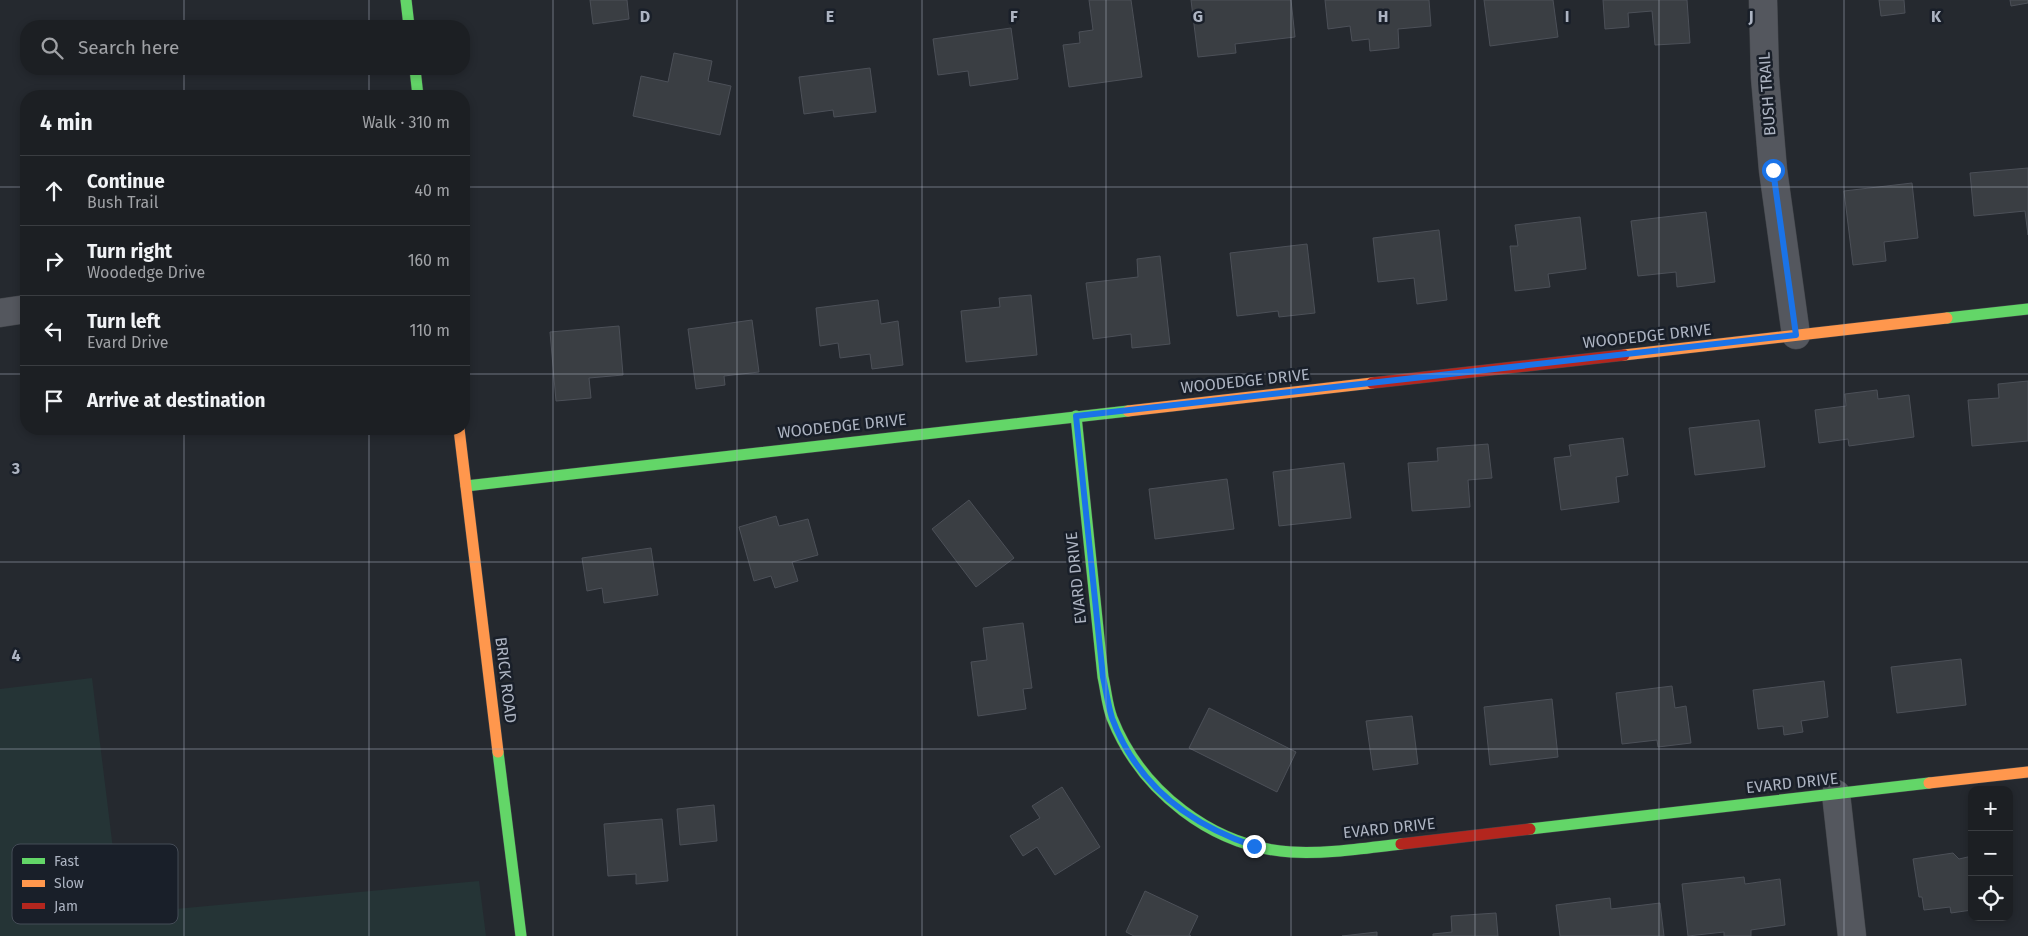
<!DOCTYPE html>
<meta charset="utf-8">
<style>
body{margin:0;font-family:"Fira Sans",sans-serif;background:#292c30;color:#f1f3f6}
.controls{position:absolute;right:15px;bottom:15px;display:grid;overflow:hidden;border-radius:10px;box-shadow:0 2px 8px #0003}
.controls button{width:45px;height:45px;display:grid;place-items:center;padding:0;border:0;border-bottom:1px solid #3a3d41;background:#1c1f23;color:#f1f3f6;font:25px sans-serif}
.stop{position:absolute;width:15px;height:15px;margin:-11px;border:4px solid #1a73e8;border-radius:50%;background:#fff}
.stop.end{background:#1a73e8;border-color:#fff;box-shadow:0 1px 5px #0008}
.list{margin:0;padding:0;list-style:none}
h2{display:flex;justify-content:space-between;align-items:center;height:65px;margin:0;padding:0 20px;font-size:21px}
h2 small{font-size:16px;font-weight:400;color:#a0a2a6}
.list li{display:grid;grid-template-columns:32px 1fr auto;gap:15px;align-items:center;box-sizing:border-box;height:70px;padding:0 20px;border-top:1px solid #3a3d41}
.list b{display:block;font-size:19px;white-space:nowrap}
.list p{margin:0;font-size:16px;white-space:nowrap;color:#a0a2a6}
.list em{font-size:16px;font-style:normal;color:#a0a2a6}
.icon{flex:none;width:28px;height:28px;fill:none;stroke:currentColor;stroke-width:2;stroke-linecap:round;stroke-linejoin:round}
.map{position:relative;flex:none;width:2028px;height:936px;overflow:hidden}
.search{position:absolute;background:#1c1f23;box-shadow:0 2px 8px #0003;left:20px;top:20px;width:450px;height:55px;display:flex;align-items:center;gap:12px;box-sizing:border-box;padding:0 18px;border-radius:20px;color:#a0a2a6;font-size:19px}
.panel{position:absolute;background:#1c1f23;box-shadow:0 2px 8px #0003;left:20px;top:90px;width:450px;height:345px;border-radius:20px}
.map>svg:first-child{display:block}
.green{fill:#253436}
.building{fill:#3a3e43;stroke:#4c5058}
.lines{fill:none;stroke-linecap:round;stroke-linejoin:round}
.street-casing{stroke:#42454a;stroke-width:29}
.fast-casing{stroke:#42454a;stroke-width:12}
.slow-casing{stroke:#42454a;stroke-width:12}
.jam-casing{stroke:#42454a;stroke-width:12}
.street{stroke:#54575e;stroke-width:28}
.fast{stroke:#63d668;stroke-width:11}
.slow{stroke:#ff974d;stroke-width:11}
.jam{stroke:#b3261e;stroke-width:11}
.route{stroke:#1a73e8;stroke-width:6}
.grid{fill:none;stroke:#adb4c2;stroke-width:1;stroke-opacity:0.55}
.labels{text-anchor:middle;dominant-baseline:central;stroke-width:5;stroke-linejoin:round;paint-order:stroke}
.street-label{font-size:16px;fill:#adb4c2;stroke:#191f29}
.key{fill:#191f29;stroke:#454c57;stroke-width:1}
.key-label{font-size:14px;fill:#adb4c2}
.grid-label{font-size:16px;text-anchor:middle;font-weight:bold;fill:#adb4c2;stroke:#191f29;stroke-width:5;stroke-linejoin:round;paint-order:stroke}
</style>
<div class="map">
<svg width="2028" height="936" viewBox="0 0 2028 936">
<rect width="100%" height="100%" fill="#25292f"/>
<path class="green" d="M92,678L121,914L479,881L486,936H0V689Z"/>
<g class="building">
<path d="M590,0H627L629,19L593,24Z"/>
<path d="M1089,0H1131L1142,77L1069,87L1063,45L1080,43L1079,32L1093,30Z"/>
<path d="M1191,0H1291L1295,37L1235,44L1236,53L1198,57Z"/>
<path d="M1325,0H1429L1431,26L1398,29L1399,48L1370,51L1369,39L1352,41L1350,26L1328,29Z"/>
<path d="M1484,0H1553L1558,37L1490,46Z"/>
<path d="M1603,0H1687L1690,43L1655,45L1652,11L1628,13L1629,27L1605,29Z"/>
<path d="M1879,0H1904L1905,13L1881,16Z"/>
<path d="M2010,0H2028V3L2011,6Z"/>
<path d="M1011,28L1018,79L970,86L968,71L938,75L933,39Z"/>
<path d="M674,53L712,61L708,81L731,86L720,135L633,116L641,76L668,82Z"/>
<path d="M870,68L876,112L834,117L833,110L804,114L799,77Z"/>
<path d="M2028,168V235L2025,211L1974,216L1970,173Z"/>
<path d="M1912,183L1918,238L1884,242L1886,261L1853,265L1844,191Z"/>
<path d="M1706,212L1715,282L1677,287L1676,272L1638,276L1631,221Z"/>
<path d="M1580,217L1586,269L1548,274L1550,287L1515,291L1510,246H1518L1515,225Z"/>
<path d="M1439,230L1447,300L1417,304L1414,278L1378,282L1373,238Z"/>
<path d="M1307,244L1315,313L1279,317L1278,311L1237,316L1230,253Z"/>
<path d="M1160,256L1170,344L1132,348L1131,334L1093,339L1086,283L1138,277L1137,259Z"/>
<path d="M1031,295L1037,355L966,362L961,311L1000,307L999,298Z"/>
<path d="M878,300L881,324L898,321L903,365L872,369L870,354L840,358L838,343L820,346L816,308Z"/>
<path d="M752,320L759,372L724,376L725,385L696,389L688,329Z"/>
<path d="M619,326L623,375L589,378L591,398L556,401L550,332Z"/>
<path d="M2028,381V441L1972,446L1968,400L1999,398L1998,384Z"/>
<path d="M1877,390L1878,399L1909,395L1914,437L1849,446L1848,439L1819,443L1815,410L1846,406L1845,394Z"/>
<path d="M1759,420L1765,467L1695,475L1689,428Z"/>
<path d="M1623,438L1628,475L1616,477L1619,502L1561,510L1554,458L1571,456L1569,445Z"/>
<path d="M1488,444L1492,478L1468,480L1470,507L1412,511L1408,463L1438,461L1437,448Z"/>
<path d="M1344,463L1351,518L1279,526L1273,472Z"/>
<path d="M1227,479L1234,529L1155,539L1149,489Z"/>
<path d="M969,500L1014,558L976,587L932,529Z"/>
<path d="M776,516L779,526L808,519L818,555L792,562L798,581L775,588L771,576L754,581L739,527Z"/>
<path d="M651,548L658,595L604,603L602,588L587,591L582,558Z"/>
<path d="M1023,623L1032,688L1023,689L1026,709L978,716L971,662L987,660L983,628Z"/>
<path d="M1961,659L1966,705L1897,713L1891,667Z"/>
<path d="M1824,681L1828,717L1801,721L1803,732L1784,735L1783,726L1758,729L1753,690Z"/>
<path d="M1672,686L1675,708L1686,706L1691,743L1658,747L1657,740L1622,744L1616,693Z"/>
<path d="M1552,699L1558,757L1490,765L1484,707Z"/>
<path d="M1209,708L1296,752L1277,792L1189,748Z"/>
<path d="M1412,716L1418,764L1373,770L1366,721Z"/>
<path d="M1062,787L1100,847L1055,875L1037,847L1023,856L1010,836L1040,818L1032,806Z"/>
<path d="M714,805L717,841L680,845L677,809Z"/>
<path d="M662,819L668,881L636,884V874L608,876L604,824Z"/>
<path d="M1953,853L1959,859L1972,856V910L1951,913L1950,907L1924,910L1922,897H1919L1913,859Z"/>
<path d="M1744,877L1745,884L1780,879L1785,925L1751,930V936H1724V932L1688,936L1682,884Z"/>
<path d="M1145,891L1198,916L1189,935L1191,936H1134L1126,932Z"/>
<path d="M1610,898L1611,909L1660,903L1664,936H1560L1556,905Z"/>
<path d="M1496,913L1498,936H1433V934L1452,932L1451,916Z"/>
<path d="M1377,932V936H1342Z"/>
</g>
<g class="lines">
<g class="street-casing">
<g id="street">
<path d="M1763,0L1765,77L1773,170L1796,335"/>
<path d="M0,313L26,309"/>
<path d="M1836,794L1852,936"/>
</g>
</g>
<g class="fast-casing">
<g id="fast">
<path d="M406,0L409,26"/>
<path d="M415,69L418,96"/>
<path d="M1947,318L2028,309"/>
<path d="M1076,416L1103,677C1106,690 1107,705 1112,718C1141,791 1212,847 1291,852C1328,854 1365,848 1401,844"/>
<path d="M466,486L1128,411"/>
<path d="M498,752L521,936"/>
<path d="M1530,829L1929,783"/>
</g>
</g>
<g class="slow-casing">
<g id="slow">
<path d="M1624,355L1947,318"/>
<path d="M1128,411L1372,383"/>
<path d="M459,429L498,752"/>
<path d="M1929,783L2028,772"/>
</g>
</g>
<g class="jam-casing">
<g id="jam">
<path d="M1372,383L1624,355"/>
<path d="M1401,844L1530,829"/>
</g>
</g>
<use href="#street" class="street"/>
<use href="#fast" class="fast"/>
<use href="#slow" class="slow"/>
<use href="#jam" class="jam"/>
</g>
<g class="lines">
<path class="route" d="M1254,846C1188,824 1137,785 1112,718C1108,705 1106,690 1103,677L1076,416L1796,335L1773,170"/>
</g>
<path class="grid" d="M184,0V26M369,0V26M553,0V936M737,0V936M922,0V936M1106,0V936M1291,0V936M1475,0V936M1659,0V936M1844,0V936M184,69V96M369,69V96M0,187H26M464,187H2028M0,374H26M464,374H2028M184,429V936M369,429V936M0,562H2028M0,749H2028"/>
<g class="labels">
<g class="street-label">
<text transform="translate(1767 94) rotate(-94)">BUSH TRAIL</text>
<text transform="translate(1647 336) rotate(-6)">WOODEDGE DRIVE</text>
<text transform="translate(1245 381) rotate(-6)">WOODEDGE DRIVE</text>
<text transform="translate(842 426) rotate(-6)">WOODEDGE DRIVE</text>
<text transform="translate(1076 578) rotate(-96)">EVARD DRIVE</text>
<text transform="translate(506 680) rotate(83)">BRICK ROAD</text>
<text transform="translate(1792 783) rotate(-6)">EVARD DRIVE</text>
<text transform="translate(1389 828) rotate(-6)">EVARD DRIVE</text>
</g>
</g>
<rect x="12" y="844" width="166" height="80" rx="8" class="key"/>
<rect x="22" y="858" width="23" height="6" fill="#63d668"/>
<rect x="22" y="880" width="23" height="7" fill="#ff974d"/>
<rect x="22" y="903" width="23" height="6" fill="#b3261e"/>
<g class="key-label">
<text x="54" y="866">Fast</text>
<text x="54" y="888">Slow</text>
<text x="54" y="911">Jam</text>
</g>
<g class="grid-label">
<text x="645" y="22">D</text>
<text x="830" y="22">E</text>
<text x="1014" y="22">F</text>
<text x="1198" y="22">G</text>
<text x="1383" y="22">H</text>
<text x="1567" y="22">I</text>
<text x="1751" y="22">J</text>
<text x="1936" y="22">K</text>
<text x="16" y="474">3</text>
<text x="16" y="661">4</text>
</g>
</svg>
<div class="controls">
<button>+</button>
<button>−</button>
<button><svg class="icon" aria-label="locate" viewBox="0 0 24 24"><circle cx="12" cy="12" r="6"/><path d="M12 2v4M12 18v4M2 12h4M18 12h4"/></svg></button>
</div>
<div class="stop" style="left:1773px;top:170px"></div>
<div class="stop end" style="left:1254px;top:846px"></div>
<div class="search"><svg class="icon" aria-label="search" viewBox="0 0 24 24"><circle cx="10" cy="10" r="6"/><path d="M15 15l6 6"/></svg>Search here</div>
<section class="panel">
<h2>4 min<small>Walk · 310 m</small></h2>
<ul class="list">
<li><svg class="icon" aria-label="ahead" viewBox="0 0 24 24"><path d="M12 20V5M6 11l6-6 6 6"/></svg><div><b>Continue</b><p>Bush Trail</p></div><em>40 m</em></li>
<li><svg class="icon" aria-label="right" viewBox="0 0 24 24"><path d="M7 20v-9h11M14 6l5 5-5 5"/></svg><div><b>Turn right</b><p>Woodedge Drive</p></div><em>160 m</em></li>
<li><svg class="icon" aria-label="left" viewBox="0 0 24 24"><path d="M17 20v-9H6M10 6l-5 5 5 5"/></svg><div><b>Turn left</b><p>Evard Drive</p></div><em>110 m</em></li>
<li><svg class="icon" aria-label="arrive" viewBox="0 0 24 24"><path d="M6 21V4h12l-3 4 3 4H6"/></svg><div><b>Arrive at destination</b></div></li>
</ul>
</section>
</div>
